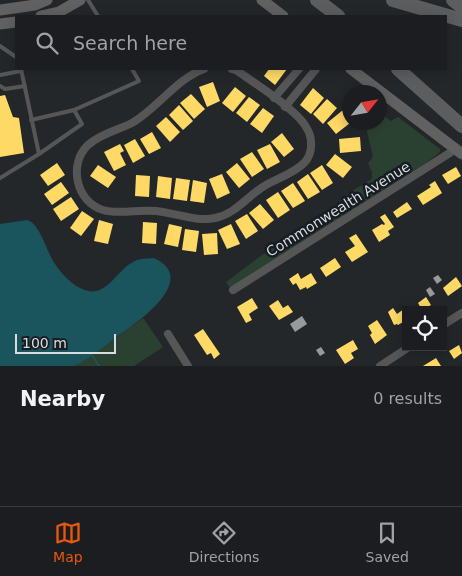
<!DOCTYPE html>
<style>
body{margin:0;font-family:"DejaVu Sans",sans-serif;background:#282a2d;color:#f1f3f6}
.controls{position:absolute;right:15px;bottom:15px;display:grid;overflow:hidden;border-radius:0px;box-shadow:0 2px 12px #0003}
.controls button{width:45px;height:45px;display:grid;place-items:center;padding:0;border:0;border-bottom:1px solid #393b3e;background:#1b1d20;color:#f1f3f6;font:25px sans-serif}
.compass{position:absolute;left:342px;top:85px;width:45px;height:45px;border-radius:50%;background:#1b1d20;box-shadow:0 2px 12px #0003;rotate:59deg}
.scale{position:absolute;left:15px;bottom:12px;width:101px;box-sizing:border-box;padding-left:5px;border:2px solid #d8dce1;border-top:0;font-size:14px;line-height:18px;white-space:nowrap;color:#d8dce1;-webkit-text-stroke:4px #171d23;paint-order:stroke}
.list{margin:0;padding:0;list-style:none}
h2{display:flex;justify-content:space-between;align-items:center;height:65px;margin:0;padding:0 20px;font-size:21px}
h2 small{font-size:16px;font-weight:400;color:#a0a2a5}
.icon{flex:none;width:28px;height:28px;fill:none;stroke:currentColor;stroke-width:2;stroke-linecap:round;stroke-linejoin:round}
.map{position:relative;flex:none;width:462px;height:366px;overflow:hidden}
.search{position:absolute;background:#1b1d20;box-shadow:0 2px 12px #0003;left:15px;right:15px;top:15px;height:55px;display:flex;align-items:center;gap:12px;box-sizing:border-box;padding:0 18px;border-radius:0px;color:#a0a2a5;font-size:19px}
.sheet{height:140px;background:#1b1d20}
nav{display:flex;justify-content:space-around;align-items:center;box-sizing:border-box;height:70px;border-top:1px solid #393b3e;background:#1b1d20;font-size:14px;color:#a0a2a5}
nav a{display:grid;justify-items:center;gap:2px}
nav .on{color:#ea580c}
.map>svg:first-child{display:block}
.green{fill:#2a4131}
.water{fill:#1a545d}
.homes{fill:#ffd966}
.industry{fill:#999}
.lines{fill:none;stroke-linecap:round;stroke-linejoin:round}
.stream{stroke:#1a545d;stroke-width:2}
.lane{stroke:#575657;stroke-width:4}
.street{stroke:#575657;stroke-width:8}
.secondary{stroke:#616162;stroke-width:11}
.highway{stroke:#5c5d5e;stroke-width:14}
.labels{text-anchor:middle;dominant-baseline:central;stroke-width:5;stroke-linejoin:round;paint-order:stroke}
.street-label{font-size:14px;fill:#d8dce1;stroke:#171d23}
</style>
<div class="map">
<svg width="462" height="366" viewBox="0 0 462 366">
<rect width="100%" height="100%" fill="#24272a"/>
<g class="green">
<path d="M380,113L391,121L398,117L440,149V152L426,163L230,288L226,282L262,255L331,210L347,194L372,179V172L368,163L373,157L365,123L380,122Z"/>
<path d="M143,318L163,347L134,366H73L92,355Z"/>
</g>
<path class="water" d="M27,220C40,223 47,253 55,264C62,274 70,283 80,288C106,302 116,269 135,261C140,258 147,259 154,258C201,280 135,324 115,338C106,345 84,363 73,366C68,366 60,366 54,366C36,366 18,366 0,366V224Z"/>
<g class="homes">
<path d="M269,69H287L275,85L264,76Z"/>
<path d="M213,82L220,101L207,107L199,87Z"/>
<path d="M235,87L246,96L233,112L222,103Z"/>
<path d="M313,88L324,98L311,114L300,105Z"/>
<path d="M191,94L205,109L194,119L180,103Z"/>
<path d="M5,95L13,117L19,118L24,153L0,157V96Z"/>
<path d="M249,97L260,105L247,122L236,113Z"/>
<path d="M327,99L337,108L323,124L313,114Z"/>
<path d="M179,105L193,121L183,130L169,115Z"/>
<path d="M263,108L274,116L262,133L250,124Z"/>
<path d="M343,110L350,117V123L336,134L327,123Z"/>
<path d="M166,117L180,132L170,142L156,126Z"/>
<path d="M152,132L161,148L149,154L140,139Z"/>
<path d="M282,133L294,149L284,157L271,142Z"/>
<path d="M360,137L361,151L340,153L339,139Z"/>
<path d="M135,139L145,156L133,163L124,145Z"/>
<path d="M120,144L124,151L120,153L126,165L114,171L104,152Z"/>
<path d="M270,144L280,162L267,169L257,150Z"/>
<path d="M252,152L264,169L252,177L240,159Z"/>
<path d="M335,154L352,167L343,178L326,165Z"/>
<path d="M57,163L65,175L48,186L40,175Z"/>
<path d="M237,163L250,179L239,188L226,172Z"/>
<path d="M98,165L116,177L108,188L90,176Z"/>
<path d="M322,165L333,183L322,190L310,173Z"/>
<path d="M456,167L461,176L448,184L442,175Z"/>
<path d="M222,174L230,193L217,199L209,179Z"/>
<path d="M308,174L320,192L308,199L297,182Z"/>
<path d="M136,175L150,176L149,197L135,196Z"/>
<path d="M158,176L172,178L170,199L156,197Z"/>
<path d="M176,178L190,180L187,201L173,199Z"/>
<path d="M193,180L207,183L204,203L190,201Z"/>
<path d="M435,181L442,193L423,205L417,196L431,187L429,185Z"/>
<path d="M61,182L69,193L52,205L44,194Z"/>
<path d="M293,183L305,201L293,208L281,191Z"/>
<path d="M278,192L290,210L278,218L266,200Z"/>
<path d="M71,197L79,209L61,221L53,209Z"/>
<path d="M407,202L412,209L397,218L393,212Z"/>
<path d="M260,204L274,220L263,229L249,213Z"/>
<path d="M82,211L94,219L81,236L70,228Z"/>
<path d="M247,214L258,231L246,239L235,221Z"/>
<path d="M385,214L394,227L388,231L390,235L379,242L372,230L382,224L384,225L385,224L380,217Z"/>
<path d="M99,220L113,224L108,244L94,241Z"/>
<path d="M143,222L157,223L156,244L142,243Z"/>
<path d="M169,224L182,227L178,247L164,244Z"/>
<path d="M231,224L240,244L227,249L218,230Z"/>
<path d="M185,229L199,231L196,252L182,250Z"/>
<path d="M217,233L218,254L204,255L202,234Z"/>
<path d="M356,234L368,252L352,262L345,252L355,246L349,238Z"/>
<path d="M335,258L341,267L326,277L320,268Z"/>
<path d="M298,273L301,279L311,273L317,283L307,289L306,287L300,290L296,283L293,285L289,279Z"/>
<path d="M456,277L462,286L448,296L443,288Z"/>
<path d="M426,297L431,305L422,310L418,303Z"/>
<path d="M252,298L258,308L249,314L252,320L246,323L237,307Z"/>
<path d="M278,300L283,308L288,305L293,312L279,320L269,306Z"/>
<path d="M393,308L397,314L404,309L406,312V326L403,322L398,325L397,324L394,325L388,312Z"/>
<path d="M377,320L387,335L375,344L370,335L372,333L368,326Z"/>
<path d="M203,329L220,354L214,359L211,353L207,355L194,335Z"/>
<path d="M353,340L358,349L351,353L354,358L345,364L336,350Z"/>
<path d="M459,345L462,353L454,359L449,351Z"/>
<path d="M436,358L441,366H423Z"/>
</g>
<g class="industry">
<path d="M438,275L442,280L437,284L433,278Z"/>
<path d="M430,287L435,294L430,297L426,290Z"/>
<path d="M302,316L307,324L295,332L290,324Z"/>
<path d="M321,347L325,353L320,356L316,350Z"/>
</g>
<g class="lines">
<path class="stream" d="M92,355L99,366"/>
<g class="lane">
<path d="M88,0L98,16"/>
<path d="M0,46L16,57"/>
<path d="M21,69L39,154L82,124L74,110"/>
<path d="M0,75L21,71"/>
<path d="M0,86L5,89L25,86"/>
<path d="M31,120L74,110L139,81L132,69"/>
<path d="M0,178L39,154"/>
</g>
<g class="street">
<path d="M204,69C176,79 158,108 132,123C118,130 100,134 88,145C68,164 76,202 103,210C119,215 138,209 156,211C175,213 196,222 215,218C236,214 248,195 266,185C278,178 295,173 305,162C313,153 313,137 306,127C297,110 253,82 236,70L232,69"/>
<path d="M274,98L299,69"/>
<path d="M285,107L316,69"/>
<path d="M233,290L456,149"/>
<path d="M443,325L462,313"/>
<path d="M168,334L188,366"/>
<path d="M380,366L409,347"/>
</g>
<g class="secondary">
<path d="M262,0L283,16"/>
<path d="M0,10L35,5L47,0"/>
<path d="M41,16L59,12L80,0"/>
<path d="M0,24L16,22"/>
<path d="M351,69L462,154"/>
</g>
<g class="highway">
<path d="M317,0L338,16"/>
<path d="M393,0L462,20"/>
<path d="M453,0L462,7"/>
<path d="M398,69L462,126"/>
</g>
</g>
<g class="labels">
<g class="street-label">
<text transform="translate(338 209) rotate(-32)">Commonwealth Avenue</text>
</g>
</g>
</svg>
<div class="controls">
<button><svg class="icon" aria-label="locate" viewBox="0 0 24 24"><circle cx="12" cy="12" r="6"/><path d="M12 2v4M12 18v4M2 12h4M18 12h4"/></svg></button>
</div>
<svg class="compass" viewBox="-18 -18 36 36"><path d="M0-13l5 13h-10z" fill="#e53935"/><path d="M0 13l5-13h-10z" fill="#a0a2a5"/></svg>
<div class="scale">100 m</div>
<div class="search"><svg class="icon" aria-label="search" viewBox="0 0 24 24"><circle cx="10" cy="10" r="6"/><path d="M15 15l6 6"/></svg>Search here</div>
</div>
<section class="sheet">
<h2>Nearby<small>0 results</small></h2>
<ul class="list">
</ul>
</section>
<nav>
<a class="on"><svg class="icon" aria-label="map" viewBox="0 0 24 24"><path d="M3 6l6-2 6 2 6-2v14l-6 2-6-2-6 2zM9 4v14M15 6v14"/></svg>Map</a>
<a><svg class="icon" aria-label="directions" viewBox="0 0 24 24"><path d="M12 3l9 9-9 9-9-9zM9 14v-3h6M13 9l2 2-2 2"/></svg>Directions</a>
<a><svg class="icon" aria-label="saved" viewBox="0 0 24 24"><path d="M7 4h10v16l-5-4-5 4z"/></svg>Saved</a>
</nav>
